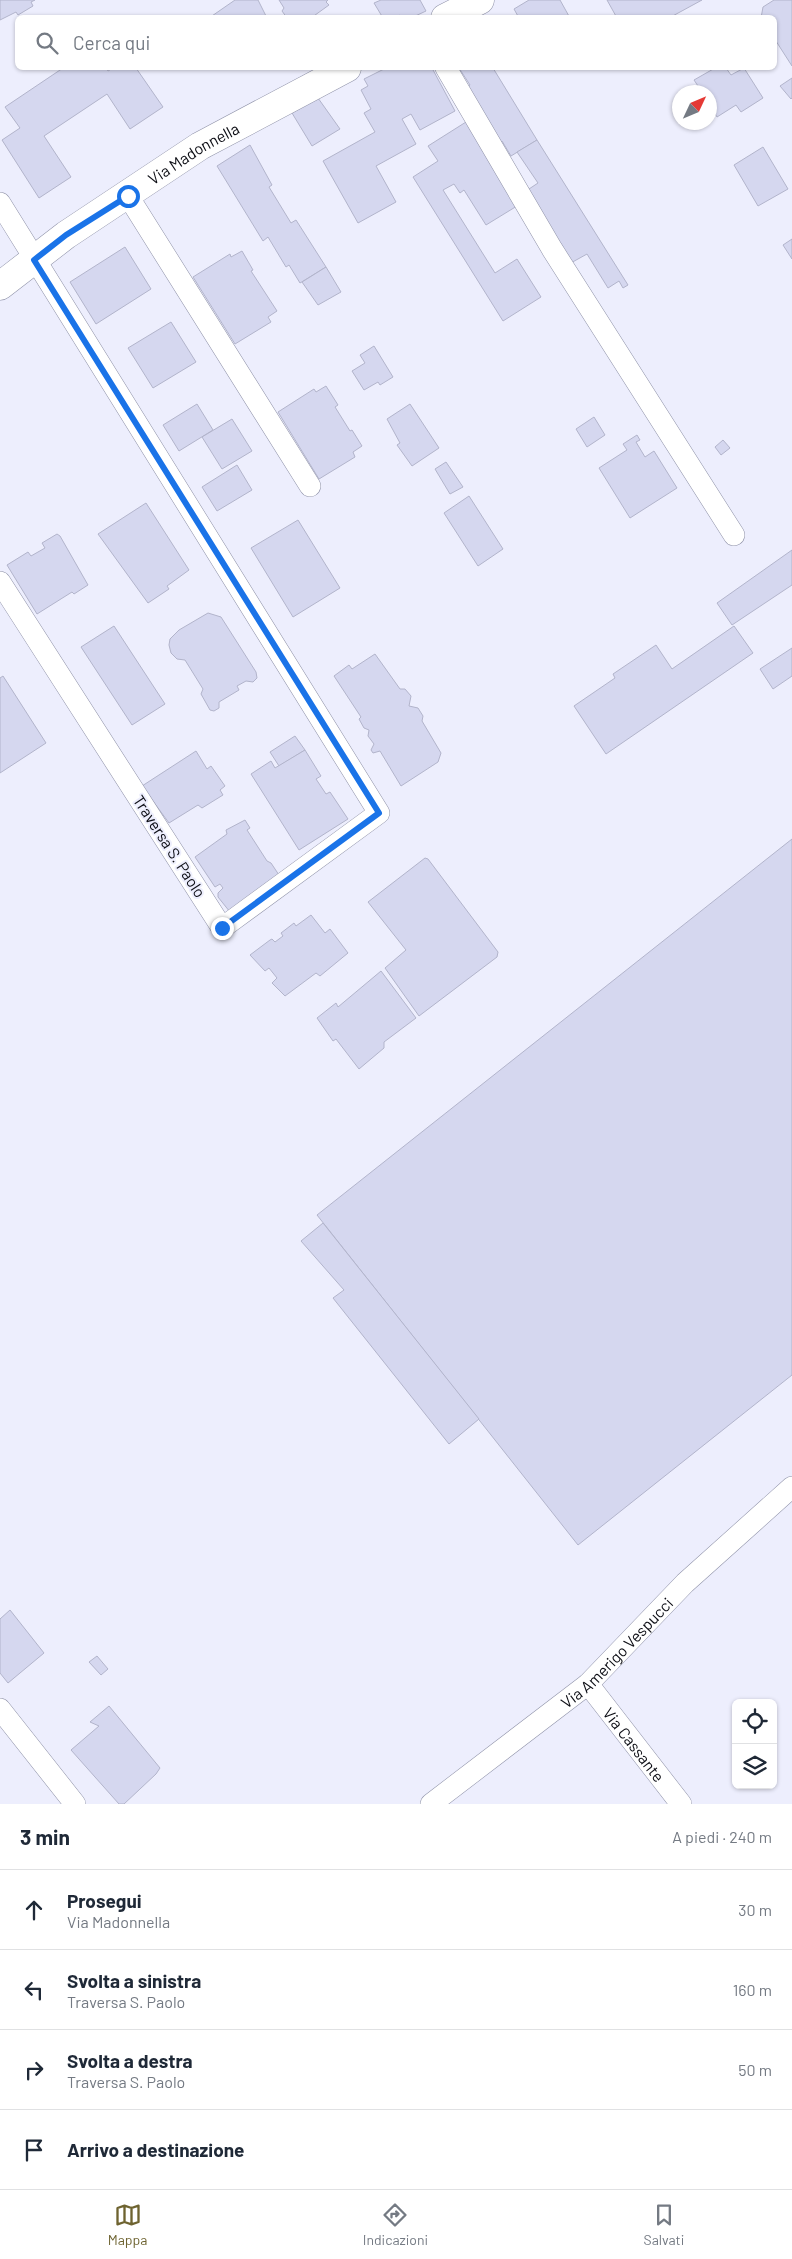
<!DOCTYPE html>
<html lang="it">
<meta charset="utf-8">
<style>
body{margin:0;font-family:Barlow,sans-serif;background:#f2f2f3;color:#1f2937}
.controls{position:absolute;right:15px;bottom:15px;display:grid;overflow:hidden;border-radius:8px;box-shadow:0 1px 4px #0004}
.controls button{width:45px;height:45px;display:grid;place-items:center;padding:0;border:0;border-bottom:1px solid #e0e1e3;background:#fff;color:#1f2937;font:25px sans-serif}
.compass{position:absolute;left:672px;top:85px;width:45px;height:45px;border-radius:50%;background:#fff;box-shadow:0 1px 4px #0004;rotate:46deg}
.stop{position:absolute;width:15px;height:15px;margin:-11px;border:4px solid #1a73e8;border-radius:50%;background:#fff}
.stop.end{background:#1a73e8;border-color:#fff;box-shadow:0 1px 5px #0008}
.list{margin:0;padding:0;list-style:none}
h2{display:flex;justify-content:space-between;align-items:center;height:65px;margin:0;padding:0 20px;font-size:21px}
h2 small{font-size:16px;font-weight:400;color:#747a83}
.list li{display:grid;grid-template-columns:32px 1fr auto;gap:15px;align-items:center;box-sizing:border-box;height:80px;padding:0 20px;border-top:1px solid #e0e1e3}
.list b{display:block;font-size:19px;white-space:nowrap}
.list p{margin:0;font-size:16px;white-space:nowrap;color:#747a83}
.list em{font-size:16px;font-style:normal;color:#747a83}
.icon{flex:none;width:28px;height:28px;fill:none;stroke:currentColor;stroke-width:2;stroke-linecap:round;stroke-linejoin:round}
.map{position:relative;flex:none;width:792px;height:1804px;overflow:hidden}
.search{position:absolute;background:#fff;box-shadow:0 1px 4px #0004;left:15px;right:15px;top:15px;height:55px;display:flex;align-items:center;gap:12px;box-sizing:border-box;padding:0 18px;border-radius:8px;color:#747a83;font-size:19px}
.sheet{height:385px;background:#fff}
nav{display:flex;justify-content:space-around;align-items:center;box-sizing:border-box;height:70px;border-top:1px solid #e0e1e3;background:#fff;font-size:14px;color:#747a83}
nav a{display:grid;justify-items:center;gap:2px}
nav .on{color:#6e6330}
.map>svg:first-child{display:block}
.building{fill:#d5d7ef;stroke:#b2b4cb}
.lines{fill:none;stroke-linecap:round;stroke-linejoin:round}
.street-casing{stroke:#8f92a8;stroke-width:22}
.secondary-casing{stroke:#8f92a8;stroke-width:29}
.street{stroke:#fff;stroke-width:21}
.secondary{stroke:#fff;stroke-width:28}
.route{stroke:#1a73e8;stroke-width:6}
.labels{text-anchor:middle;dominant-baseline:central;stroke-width:4;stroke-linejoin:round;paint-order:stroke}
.street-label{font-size:16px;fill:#0c0d14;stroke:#edeefd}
</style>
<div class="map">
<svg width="792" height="1804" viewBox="0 0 792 1804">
<rect width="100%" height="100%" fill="#edeefd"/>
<g class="building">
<path d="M0,0H35L31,2L33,6L18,15L16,12L0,20Z"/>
<path d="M235,0H258L267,18H209Z"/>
<path d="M279,0H328L326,2L329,5L311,18H287L282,11L284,8Z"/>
<path d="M381,0H420L426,11L411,18H402L400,15L396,18H383L374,3Z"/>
<path d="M529,0H560L570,18H519L514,9Z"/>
<path d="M607,0H702L669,18H617Z"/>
<path d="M774,0H792V66L774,38V18H761L763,7Z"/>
<path d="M63,68H106L108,71L113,68H136L163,107L130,129L107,94L44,136L71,177L39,198L2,140L20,128L5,107Z"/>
<path d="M386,68H432L455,111L420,130L411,114L402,119L416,144L376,166L396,202L358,223L323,161L375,132L364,113L371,109L361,90L368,86L364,79Z"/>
<path d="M459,68H493L537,140L511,156L502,141L500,143L466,88L470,85Z"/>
<path d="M715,68H726L731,75L744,68L763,98L741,112L736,105L717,117L710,105V92H702L694,80Z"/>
<path d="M792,78V98L791,99L780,86Z"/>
<path d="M318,98L340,129L312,146L292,113Z"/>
<path d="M466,122L517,206L486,225L464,190L460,193L454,184L443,190L495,273L517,259L541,297L503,321L413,177L438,161L428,146Z"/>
<path d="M537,140L628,285L623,288L619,281L608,288L587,254L569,264L523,193L538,183L517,152Z"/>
<path d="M250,145L272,185L269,187L291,223L296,220L326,267L300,283L289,265L286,267L268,237L263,241L217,166Z"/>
<path d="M763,147L788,189L758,206L734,165Z"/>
<path d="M792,239V259L783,245Z"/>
<path d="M125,247L151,289L96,324L70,282Z"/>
<path d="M242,251L253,270L251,271L277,311L268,317L271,322L235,344L193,277L230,254L231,257Z"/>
<path d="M326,267L341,292L318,305L302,282Z"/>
<path d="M171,322L196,362L153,388L128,348Z"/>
<path d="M374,346L393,377L380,385L378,382L364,390L352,371L365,363L360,355Z"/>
<path d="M326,386L338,405L335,407L350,431L352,430L362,446L353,452L355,457L319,479L278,412L314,389L316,392Z"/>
<path d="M197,404L213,430L179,451L163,425Z"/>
<path d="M410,404L439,448L412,466L397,445L400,443L387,419Z"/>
<path d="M594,417L605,435L587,447L576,429Z"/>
<path d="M232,419L252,451L222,469L202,437Z"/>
<path d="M637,435L640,440L636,442L645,457L654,451L677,488L630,518L599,468L627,450L623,444Z"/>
<path d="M723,440L730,448L721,455L715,447Z"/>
<path d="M446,462L463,487L450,494L435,469Z"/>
<path d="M237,465L252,490L217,511L202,487Z"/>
<path d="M469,496L503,549L478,566L444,513Z"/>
<path d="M146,503L189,570L167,586L169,589L148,603L98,534Z"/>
<path d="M298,520L340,588L293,617L251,548Z"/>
<path d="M57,534L60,536L88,585L74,594L72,592L37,614L7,565L28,552L31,556L45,548L42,543Z"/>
<path d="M792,550V585L732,625L717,603Z"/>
<path d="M208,613L221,617L256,672L257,678L253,682L246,681L237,686L239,690L219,702V708L214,711L210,710L201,694L203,689L185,660L177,659L171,653L169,645L170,639L179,630Z"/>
<path d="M114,626L165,704L132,725L81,647Z"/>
<path d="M734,626L753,653L606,754L574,706L615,678L613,674L656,645L672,669Z"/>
<path d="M792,648V676L773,689L760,669Z"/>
<path d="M375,654L400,689H405L411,696L409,706L418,708L423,716L422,721L441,753L438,762L401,786L380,751L373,753L371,750L374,744L368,736L369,730L364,728L359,719L361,717L334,676L349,665L352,669Z"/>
<path d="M3,676L46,743L0,773V678Z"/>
<path d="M295,736L305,750L279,766L270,752Z"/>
<path d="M305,750L321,776L316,779L326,794L330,792L348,819L299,850L251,774L271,761L275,768Z"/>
<path d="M196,751L207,769L211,766L225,786L220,790L223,795L202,808L198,805L169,823L142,786Z"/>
<path d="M245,820L250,828L247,830L267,861L271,863L279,875L230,912L218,897V893L223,888L220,884L215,887L195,857L227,834L226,830Z"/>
<path d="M792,839V1375L578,1545L317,1215Z"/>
<path d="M425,858L428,859L498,952L497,957L419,1016L385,968L406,950L368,902Z"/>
<path d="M311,915L325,933L330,929L348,953L320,976L316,973L285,996L272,983L277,978L269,968L265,971L250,955L270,940L272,939L275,942L283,936L281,933L294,923L296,926Z"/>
<path d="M381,971L416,1018L384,1042V1048L359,1069L336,1039L333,1041L317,1018L336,1003L338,1007Z"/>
<path d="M323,1223L479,1419L449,1444L333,1298L344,1290L301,1241Z"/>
<path d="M10,1610L44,1653L8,1683L0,1673V1619Z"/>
<path d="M97,1656L108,1669L101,1675L89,1662Z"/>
<path d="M109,1706L160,1768L156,1774L124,1804H119L71,1750L99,1726L90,1722Z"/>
</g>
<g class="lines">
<g class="street-casing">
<g id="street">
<path d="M446,68L552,249L734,535"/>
<path d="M128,196L310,486"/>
<path d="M0,203L379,813L222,928L0,582"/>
<path id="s1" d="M588,1684L681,1804"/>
<path d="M0,1709L75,1804"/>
<path id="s2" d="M431,1804L588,1684L685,1583L792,1487"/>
</g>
</g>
<g class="secondary-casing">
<g id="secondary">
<path d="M445,18L480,0"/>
<path id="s3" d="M0,286L66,235L200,146L347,68"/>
</g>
</g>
<use href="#street" class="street"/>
<use href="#secondary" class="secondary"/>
</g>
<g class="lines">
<path class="route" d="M128,196L66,235L34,260L379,813L222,928"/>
</g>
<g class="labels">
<g class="street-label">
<text stroke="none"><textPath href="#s3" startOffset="235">Via Madonnella</textPath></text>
<text transform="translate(170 846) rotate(57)">Traversa S. Paolo</text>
<text stroke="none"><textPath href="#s2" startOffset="240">Via Amerigo Vespucci</textPath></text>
<text stroke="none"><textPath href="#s1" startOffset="76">Via Cassante</textPath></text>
</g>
</g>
</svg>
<div class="controls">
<button><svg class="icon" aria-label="locate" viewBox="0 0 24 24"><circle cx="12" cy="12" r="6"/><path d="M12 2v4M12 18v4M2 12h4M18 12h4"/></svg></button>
<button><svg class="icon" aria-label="layers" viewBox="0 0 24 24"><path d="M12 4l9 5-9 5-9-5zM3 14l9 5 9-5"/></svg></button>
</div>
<svg class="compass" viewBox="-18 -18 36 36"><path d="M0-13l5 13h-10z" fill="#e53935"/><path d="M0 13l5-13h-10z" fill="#747a83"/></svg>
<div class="stop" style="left:128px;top:196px"></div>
<div class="stop end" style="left:222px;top:928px"></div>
<div class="search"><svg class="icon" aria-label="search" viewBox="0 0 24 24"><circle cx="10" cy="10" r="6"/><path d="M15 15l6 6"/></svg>Cerca qui</div>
</div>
<section class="sheet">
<h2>3 min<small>A piedi · 240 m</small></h2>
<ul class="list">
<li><svg class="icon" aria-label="ahead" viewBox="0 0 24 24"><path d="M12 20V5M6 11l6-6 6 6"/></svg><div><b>Prosegui</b><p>Via Madonnella</p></div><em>30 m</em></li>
<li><svg class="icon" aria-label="left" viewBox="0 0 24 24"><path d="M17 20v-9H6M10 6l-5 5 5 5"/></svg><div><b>Svolta a sinistra</b><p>Traversa S. Paolo</p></div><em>160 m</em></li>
<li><svg class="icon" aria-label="right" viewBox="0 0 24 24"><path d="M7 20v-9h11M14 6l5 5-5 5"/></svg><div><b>Svolta a destra</b><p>Traversa S. Paolo</p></div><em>50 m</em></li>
<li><svg class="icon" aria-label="arrive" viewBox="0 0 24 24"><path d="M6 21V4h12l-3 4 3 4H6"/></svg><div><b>Arrivo a destinazione</b></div></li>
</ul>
</section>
<nav>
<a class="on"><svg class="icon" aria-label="map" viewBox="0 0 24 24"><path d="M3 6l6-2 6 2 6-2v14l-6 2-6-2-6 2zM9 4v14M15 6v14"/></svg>Mappa</a>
<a><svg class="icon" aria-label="directions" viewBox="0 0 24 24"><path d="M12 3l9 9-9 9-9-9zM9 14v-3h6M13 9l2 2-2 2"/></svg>Indicazioni</a>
<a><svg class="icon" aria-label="saved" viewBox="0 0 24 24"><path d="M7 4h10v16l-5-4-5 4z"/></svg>Salvati</a>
</nav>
